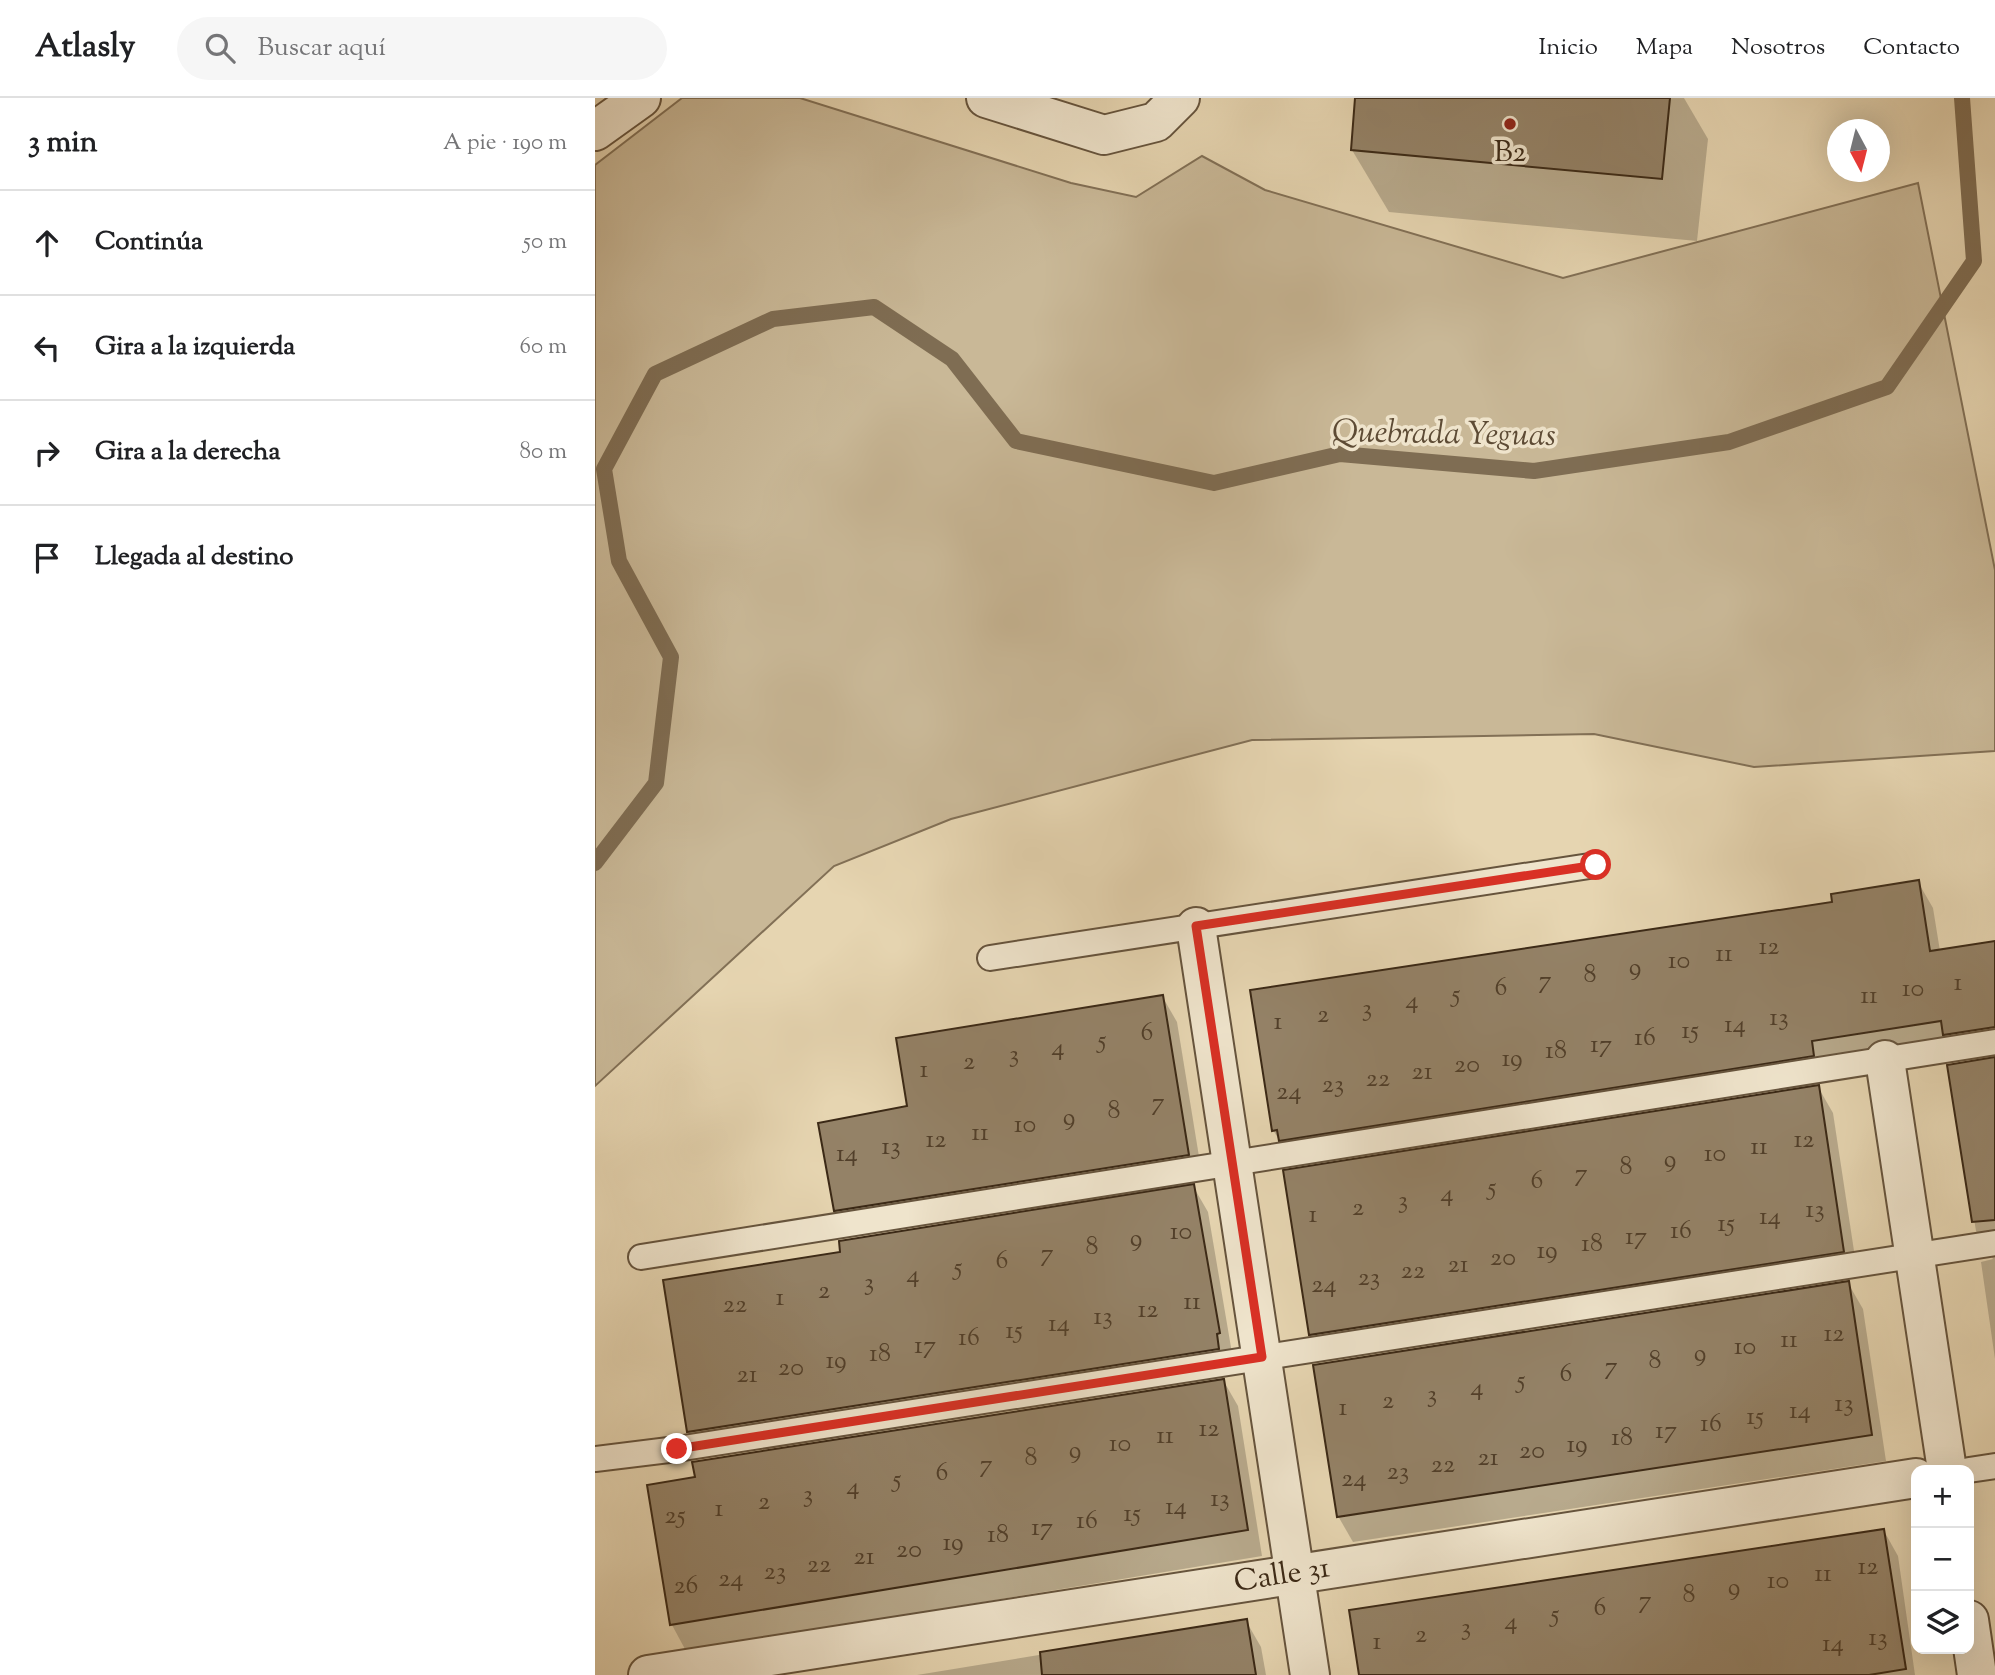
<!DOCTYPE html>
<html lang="es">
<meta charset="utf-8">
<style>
body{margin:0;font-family:"Sorts Mill Goudy",serif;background:#f6f6f6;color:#202124}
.controls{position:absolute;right:21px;bottom:21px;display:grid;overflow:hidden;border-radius:14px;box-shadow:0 7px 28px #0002}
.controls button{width:63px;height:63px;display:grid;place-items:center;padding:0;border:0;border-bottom:2px solid #e0e0e0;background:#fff;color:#202124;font:35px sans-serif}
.compass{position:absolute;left:1232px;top:21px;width:63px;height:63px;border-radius:50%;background:#fff;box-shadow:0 7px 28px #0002;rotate:173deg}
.stop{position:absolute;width:21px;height:21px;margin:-16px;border:5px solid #d93025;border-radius:50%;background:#fff}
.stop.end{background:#d93025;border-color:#fff;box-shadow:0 2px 7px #0008}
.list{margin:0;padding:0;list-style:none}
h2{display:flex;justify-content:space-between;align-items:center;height:91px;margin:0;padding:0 28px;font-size:30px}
h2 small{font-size:23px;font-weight:400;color:#757577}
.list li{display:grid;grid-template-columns:46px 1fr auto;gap:21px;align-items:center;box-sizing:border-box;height:105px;padding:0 28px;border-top:2px solid #e0e0e0}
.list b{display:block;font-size:26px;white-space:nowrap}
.list em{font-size:23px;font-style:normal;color:#757577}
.icon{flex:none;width:38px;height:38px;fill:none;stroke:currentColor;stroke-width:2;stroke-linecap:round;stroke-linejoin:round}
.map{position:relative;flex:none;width:1400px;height:1577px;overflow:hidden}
header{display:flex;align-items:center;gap:42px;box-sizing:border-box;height:98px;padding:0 35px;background:#fff;border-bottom:2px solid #e0e0e0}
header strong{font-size:33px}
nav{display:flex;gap:38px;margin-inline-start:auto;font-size:24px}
.search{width:490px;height:63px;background:#f6f6f6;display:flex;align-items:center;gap:18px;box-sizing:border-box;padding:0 24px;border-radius:38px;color:#757577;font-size:26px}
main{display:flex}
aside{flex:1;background:#fff}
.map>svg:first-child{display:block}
.green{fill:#c9b897;stroke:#827056;stroke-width:2}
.shadow{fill:#0003}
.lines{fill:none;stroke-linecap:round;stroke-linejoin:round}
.stream{stroke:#7f6d53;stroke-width:16}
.building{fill:#948267;stroke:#3b2916;stroke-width:2}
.service-casing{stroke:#66543d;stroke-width:28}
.minor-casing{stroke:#66543d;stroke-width:42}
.service{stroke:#efe4cc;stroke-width:24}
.minor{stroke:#efe4cc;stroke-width:38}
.route{stroke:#d93025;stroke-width:9}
.poi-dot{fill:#8f2418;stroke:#efe4cc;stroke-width:2.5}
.labels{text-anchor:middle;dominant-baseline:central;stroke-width:7;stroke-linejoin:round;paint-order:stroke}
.number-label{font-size:26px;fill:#513f2a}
.poi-label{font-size:30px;fill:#3b2916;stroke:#efe4cc}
.street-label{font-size:30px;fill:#3b2916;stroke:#efe4cc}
.water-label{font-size:32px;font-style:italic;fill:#5d4b35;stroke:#efe4cc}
</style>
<header>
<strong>Atlasly</strong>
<div class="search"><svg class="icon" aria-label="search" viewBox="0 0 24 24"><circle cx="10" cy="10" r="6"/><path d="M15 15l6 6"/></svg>Buscar aquí</div>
<nav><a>Inicio</a><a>Mapa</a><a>Nosotros</a><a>Contacto</a></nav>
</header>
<main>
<aside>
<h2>3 min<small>A pie · 190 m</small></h2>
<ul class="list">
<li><svg class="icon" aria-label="ahead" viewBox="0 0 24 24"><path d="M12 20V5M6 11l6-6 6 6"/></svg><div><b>Continúa</b></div><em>50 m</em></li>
<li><svg class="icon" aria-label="left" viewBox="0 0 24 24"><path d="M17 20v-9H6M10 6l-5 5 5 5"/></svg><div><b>Gira a la izquierda</b></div><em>60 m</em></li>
<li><svg class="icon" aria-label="right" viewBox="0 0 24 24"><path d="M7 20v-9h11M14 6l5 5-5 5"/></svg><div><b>Gira a la derecha</b></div><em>80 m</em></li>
<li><svg class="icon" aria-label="arrive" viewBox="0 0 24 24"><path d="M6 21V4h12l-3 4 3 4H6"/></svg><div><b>Llegada al destino</b></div></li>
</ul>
</aside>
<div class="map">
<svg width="1400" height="1577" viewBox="0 0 1400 1577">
<rect width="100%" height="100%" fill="#e6d5b1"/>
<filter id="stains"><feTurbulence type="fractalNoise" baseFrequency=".00286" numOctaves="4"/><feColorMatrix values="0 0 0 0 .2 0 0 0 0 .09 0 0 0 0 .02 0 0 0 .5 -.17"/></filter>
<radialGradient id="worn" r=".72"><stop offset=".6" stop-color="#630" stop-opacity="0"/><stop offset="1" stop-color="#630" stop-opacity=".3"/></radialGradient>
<path class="green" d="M87,0H205L476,85L541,99L607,58L670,92L968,180L1323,85L1400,472V653L1159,669L999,636L657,642L356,721L239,768L0,988V67Z"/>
<g class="shadow">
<path d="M762,0H1089L1113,41L1102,143L794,114L757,52Z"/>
<path d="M1323,784L1338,810L1345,853L1400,845V1261L1386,1164L1398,1161L1381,1133L1354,968L1376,964L1375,961L1364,962L1357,949L1231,969L1233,983L700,1068L678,1032L1239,806Z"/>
<path d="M567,898L582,924L608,1083L255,1139L240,1113L314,1010Z"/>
<path d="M1223,989L1238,1015L1263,1179L730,1262L715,1237Z"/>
<path d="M598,1088L613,1114L638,1261L636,1262L638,1277L109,1360L94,1334L70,1184L247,1155Z"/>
<path d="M1253,1185L1268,1211L1291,1363L758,1444L743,1418Z"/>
<path d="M628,1282L643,1308L667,1458L91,1553L77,1527L54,1389Z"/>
<path d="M1289,1433L1303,1458L1320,1577H765Z"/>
<path d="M651,1523L666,1549L671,1577H322Z"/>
</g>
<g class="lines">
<path class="stream" d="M0,765L61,685L76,559L24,463L9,371L60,276L178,221L279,209L357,261L421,343L619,385L745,356L939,373L1134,344L1292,289L1379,163L1367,0"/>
</g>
<g class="building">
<path d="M760,0H1075L1067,81L756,52Z"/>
<path d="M1324,782L1335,853L1400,843V929L1348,937L1346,923L1301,930L1217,943L1219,958L684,1043L682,1032L677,1033L655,892L1237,804L1236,796Z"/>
<path d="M568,897L594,1057L239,1113L223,1025L312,1008L301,940Z"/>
<path d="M1400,959V1122L1377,1124L1352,967Z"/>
<path d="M1224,987L1249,1154L714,1237L688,1072Z"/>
<path d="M599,1086L625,1235L622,1236L624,1251L92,1334L68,1182L245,1154L244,1143Z"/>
<path d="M1254,1183L1277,1337L742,1419L718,1267Z"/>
<path d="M629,1281L653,1432L75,1527L52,1387L100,1379L97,1364Z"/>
<path d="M1289,1431L1311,1571L1274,1577H764L754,1512Z"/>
<path d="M652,1521L661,1577H447L445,1554Z"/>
</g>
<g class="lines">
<g class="service-casing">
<g id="service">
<path d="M395,860L1001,767"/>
<path d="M46,1159L1400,944"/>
<path d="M0,1361L82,1351L1400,1145"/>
<path d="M1374,1372L1400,1368"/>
</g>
</g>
<g class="minor-casing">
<g id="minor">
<path d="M391,0L509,37L561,24L585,0"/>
<path d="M0,33L46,0"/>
<path d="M601,829L715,1577"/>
<path d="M1290,962L1352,1372"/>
<path d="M1374,1522L1382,1577"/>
<path d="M53,1577L1321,1380"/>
</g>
</g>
<use href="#service" class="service"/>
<use href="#minor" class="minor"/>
</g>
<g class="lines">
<path class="route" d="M82,1351L667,1259L601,828L1001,767"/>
</g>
<circle class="poi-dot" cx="915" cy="26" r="7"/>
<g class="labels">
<g class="number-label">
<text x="1174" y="849">12</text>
<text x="1129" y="856">11</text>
<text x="1084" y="863">10</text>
<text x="1040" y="870">9</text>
<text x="995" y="877">8</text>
<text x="950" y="883">7</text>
<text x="1363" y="885">1</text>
<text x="906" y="890">6</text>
<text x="1318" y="891">10</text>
<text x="861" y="897">5</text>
<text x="1274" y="898">11</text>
<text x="817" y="903">4</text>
<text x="772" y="911">3</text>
<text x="728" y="917">2</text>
<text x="1184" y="920">13</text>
<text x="683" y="924">1</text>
<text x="1140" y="927">14</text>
<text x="1095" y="933">15</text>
<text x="552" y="935">6</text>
<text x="1050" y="940">16</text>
<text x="507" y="943">5</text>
<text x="1006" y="947">17</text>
<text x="463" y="950">4</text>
<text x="961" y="953">18</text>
<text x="419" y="957">3</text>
<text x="917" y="961">19</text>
<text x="374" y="964">2</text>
<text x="872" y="967">20</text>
<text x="329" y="972">1</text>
<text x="827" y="974">21</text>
<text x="783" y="981">22</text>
<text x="738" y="987">23</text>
<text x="694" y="994">24</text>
<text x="563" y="1005">7</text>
<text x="519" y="1013">8</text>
<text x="474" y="1020">9</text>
<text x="430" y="1027">10</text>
<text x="385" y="1035">11</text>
<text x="341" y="1042">12</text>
<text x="1209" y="1042">12</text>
<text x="296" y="1049">13</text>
<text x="1164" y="1049">11</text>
<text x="252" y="1056">14</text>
<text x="1120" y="1056">10</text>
<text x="1075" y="1062">9</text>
<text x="1031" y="1069">8</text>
<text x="986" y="1076">7</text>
<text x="942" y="1083">6</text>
<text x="897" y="1090">5</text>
<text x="852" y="1096">4</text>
<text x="808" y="1103">3</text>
<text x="763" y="1110">2</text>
<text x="1220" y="1112">13</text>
<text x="718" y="1117">1</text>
<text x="1175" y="1119">14</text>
<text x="1131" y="1126">15</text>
<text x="1086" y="1133">16</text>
<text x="586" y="1134">10</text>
<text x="1041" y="1139">17</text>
<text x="541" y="1141">9</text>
<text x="997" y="1146">18</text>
<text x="497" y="1149">8</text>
<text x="952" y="1153">19</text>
<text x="452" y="1156">7</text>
<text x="908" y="1160">20</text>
<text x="407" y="1163">6</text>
<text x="863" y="1167">21</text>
<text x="363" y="1170">5</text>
<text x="818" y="1173">22</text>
<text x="318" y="1177">4</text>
<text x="774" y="1180">23</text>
<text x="274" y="1185">3</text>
<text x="729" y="1187">24</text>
<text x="229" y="1193">2</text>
<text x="185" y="1200">1</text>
<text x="597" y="1204">11</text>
<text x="140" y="1207">22</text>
<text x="553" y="1212">12</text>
<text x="508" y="1219">13</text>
<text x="464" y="1226">14</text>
<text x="419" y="1233">15</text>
<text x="1239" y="1236">12</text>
<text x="374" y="1240">16</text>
<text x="1194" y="1242">11</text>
<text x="330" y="1248">17</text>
<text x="1150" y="1249">10</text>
<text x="285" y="1256">18</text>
<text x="1105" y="1256">9</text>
<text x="241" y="1263">19</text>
<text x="1060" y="1263">8</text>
<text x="1016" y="1269">7</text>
<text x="196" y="1270">20</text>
<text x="971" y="1276">6</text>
<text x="152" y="1277">21</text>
<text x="926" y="1283">5</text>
<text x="882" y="1290">4</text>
<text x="837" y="1297">3</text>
<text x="793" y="1303">2</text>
<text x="1249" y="1306">13</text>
<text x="748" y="1310">1</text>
<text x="1205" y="1313">14</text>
<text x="1160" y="1319">15</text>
<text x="1116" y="1326">16</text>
<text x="614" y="1331">12</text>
<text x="1071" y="1333">17</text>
<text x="570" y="1338">11</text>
<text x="1027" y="1340">18</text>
<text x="525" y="1346">10</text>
<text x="982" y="1347">19</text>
<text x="480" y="1353">9</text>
<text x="937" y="1353">20</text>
<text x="436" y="1360">8</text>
<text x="893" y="1360">21</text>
<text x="391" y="1367">7</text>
<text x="848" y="1367">22</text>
<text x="803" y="1374">23</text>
<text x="347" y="1375">6</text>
<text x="759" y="1381">24</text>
<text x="302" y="1382">5</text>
<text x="258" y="1389">4</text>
<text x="213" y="1397">3</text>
<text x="625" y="1401">13</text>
<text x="169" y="1404">2</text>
<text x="581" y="1409">14</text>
<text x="124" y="1411">1</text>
<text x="537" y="1416">15</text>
<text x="80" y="1418">25</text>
<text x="492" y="1423">16</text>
<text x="447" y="1430">17</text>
<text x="403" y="1437">18</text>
<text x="358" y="1445">19</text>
<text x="314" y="1452">20</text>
<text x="269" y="1459">21</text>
<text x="224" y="1467">22</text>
<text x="1273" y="1469">12</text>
<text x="180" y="1474">23</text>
<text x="1228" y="1476">11</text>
<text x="136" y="1481">24</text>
<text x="1183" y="1483">10</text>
<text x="91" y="1488">26</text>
<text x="1139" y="1490">9</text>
<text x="1094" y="1497">8</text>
<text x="1050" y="1503">7</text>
<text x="1005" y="1510">6</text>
<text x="960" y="1517">5</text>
<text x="916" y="1524">4</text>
<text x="871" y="1530">3</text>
<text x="826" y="1537">2</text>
<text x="1283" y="1540">13</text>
<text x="782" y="1544">1</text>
<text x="1238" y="1546">14</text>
</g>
<g class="poi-label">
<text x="915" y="55">B2</text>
</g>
<g class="street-label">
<text transform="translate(687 1478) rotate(-9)">Calle 31</text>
</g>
<g class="water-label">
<text transform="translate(849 337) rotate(1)">Quebrada Yeguas</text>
</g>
</g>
<rect width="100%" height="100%" filter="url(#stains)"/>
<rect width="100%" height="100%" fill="url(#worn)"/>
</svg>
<div class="controls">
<button>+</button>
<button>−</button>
<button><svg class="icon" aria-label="layers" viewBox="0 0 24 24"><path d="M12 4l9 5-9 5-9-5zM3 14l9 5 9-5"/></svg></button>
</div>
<svg class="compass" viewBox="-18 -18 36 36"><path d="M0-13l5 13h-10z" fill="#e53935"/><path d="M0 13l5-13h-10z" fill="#757577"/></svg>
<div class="stop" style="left:1001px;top:767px"></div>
<div class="stop end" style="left:82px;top:1351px"></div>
</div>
</main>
